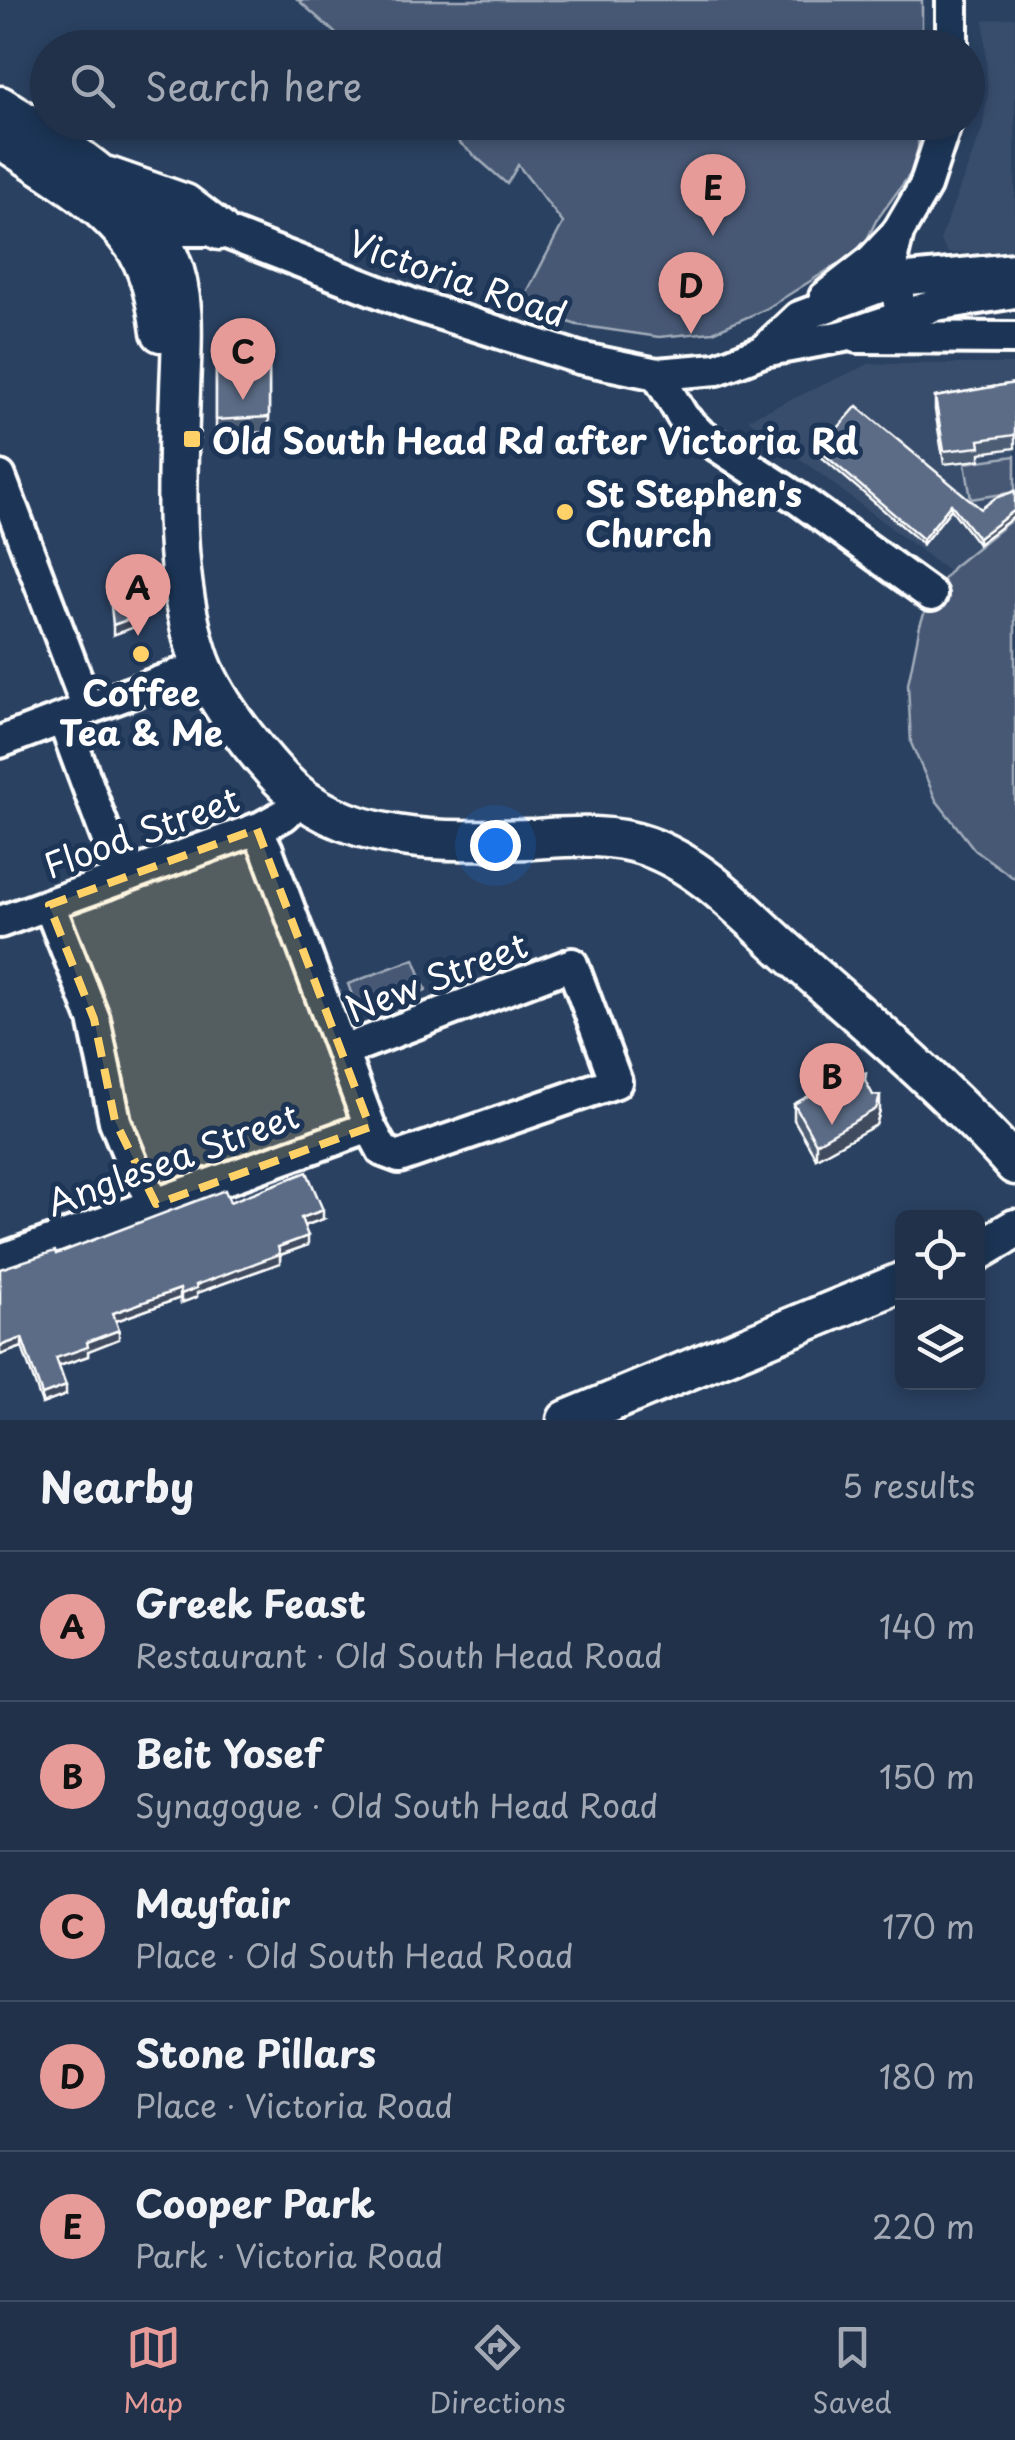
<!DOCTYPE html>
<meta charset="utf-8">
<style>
body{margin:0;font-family:"Playpen Sans",sans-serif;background:#283950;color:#f1f3f6}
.controls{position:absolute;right:30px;bottom:30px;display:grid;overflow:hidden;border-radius:15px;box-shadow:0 5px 15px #0003}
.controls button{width:90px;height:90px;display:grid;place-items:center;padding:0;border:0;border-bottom:2px solid #3d4c61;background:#203149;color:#f1f3f6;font:50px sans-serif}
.you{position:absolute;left:495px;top:845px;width:35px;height:35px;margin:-25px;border:8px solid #fff;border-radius:50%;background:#1a73e8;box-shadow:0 0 0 15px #1a73e833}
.badge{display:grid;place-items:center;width:65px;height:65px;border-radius:50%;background:#e69b98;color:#111;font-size:32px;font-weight:700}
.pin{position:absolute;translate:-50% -82px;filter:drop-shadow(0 2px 5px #0008)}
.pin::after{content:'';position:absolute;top:52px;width:35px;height:30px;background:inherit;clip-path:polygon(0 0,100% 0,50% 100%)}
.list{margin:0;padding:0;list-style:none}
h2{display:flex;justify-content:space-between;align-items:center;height:130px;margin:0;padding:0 40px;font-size:42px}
h2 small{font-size:32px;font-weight:400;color:#a2a9b4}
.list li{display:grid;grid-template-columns:65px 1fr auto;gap:30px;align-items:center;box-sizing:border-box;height:150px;padding:0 40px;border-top:2px solid #3d4c61}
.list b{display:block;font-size:38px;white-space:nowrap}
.list p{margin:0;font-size:32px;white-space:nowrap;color:#a2a9b4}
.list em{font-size:32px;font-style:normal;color:#a2a9b4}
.icon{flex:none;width:55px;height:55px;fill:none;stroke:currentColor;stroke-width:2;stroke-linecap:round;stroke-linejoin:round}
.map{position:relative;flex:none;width:1015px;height:1420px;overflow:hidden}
.search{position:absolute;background:#203149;box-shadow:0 5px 15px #0003;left:30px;right:30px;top:30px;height:110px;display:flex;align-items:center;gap:25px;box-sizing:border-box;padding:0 35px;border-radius:55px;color:#a2a9b4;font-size:38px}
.sheet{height:880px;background:#203149}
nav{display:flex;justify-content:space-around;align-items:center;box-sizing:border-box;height:140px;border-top:2px solid #3d4c61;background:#203149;font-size:28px;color:#a2a9b4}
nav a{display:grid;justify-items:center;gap:5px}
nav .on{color:#e69b98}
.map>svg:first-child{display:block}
.built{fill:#394e6c}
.green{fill:#465975;stroke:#a2acba;stroke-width:2.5}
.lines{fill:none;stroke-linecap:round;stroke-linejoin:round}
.minor-casing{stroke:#fff;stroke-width:38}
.major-casing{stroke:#fff;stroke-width:45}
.minor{stroke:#1d3557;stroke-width:30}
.major{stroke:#1d3557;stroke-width:38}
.wall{fill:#4e5d73;stroke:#fff;stroke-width:2.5}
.shaded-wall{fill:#404c5e;stroke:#fff;stroke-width:2.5}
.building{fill:#5b6c86;stroke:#fff;stroke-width:2.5}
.marked{fill:#ffd166;fill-opacity:0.2;stroke:#ffd166;stroke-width:8;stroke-dasharray:20 12;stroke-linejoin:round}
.poi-dot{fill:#ffd166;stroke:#1d3557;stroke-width:4}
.labels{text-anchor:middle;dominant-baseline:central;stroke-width:10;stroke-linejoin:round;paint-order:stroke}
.street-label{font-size:35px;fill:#fff;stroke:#1d3557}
.poi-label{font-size:35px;font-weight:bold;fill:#fff;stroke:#1d3557;text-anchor:start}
</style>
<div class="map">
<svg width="1015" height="1420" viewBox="0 0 1015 1420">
<rect width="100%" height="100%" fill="#2a4161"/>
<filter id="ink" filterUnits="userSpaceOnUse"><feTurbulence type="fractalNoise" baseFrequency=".01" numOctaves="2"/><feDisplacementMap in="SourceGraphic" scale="20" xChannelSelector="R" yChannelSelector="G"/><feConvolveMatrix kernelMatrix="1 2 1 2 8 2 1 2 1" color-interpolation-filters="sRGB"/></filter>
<g filter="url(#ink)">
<g class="built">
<path d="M1015,17V252L948,253L940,240L982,130L988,93L984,20Z"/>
<path d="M869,364H1015V517L949,572L748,419Z"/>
</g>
<g class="green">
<path d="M298,0H922V47H351Z"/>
<path d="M437,123H919L918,148L911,173L876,221L863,248L766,309L713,332L659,337L577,325L520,306L563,223L518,165L507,184Z"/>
<path d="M1015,456V492L971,499L965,463Z"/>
<path d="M1015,517V879L975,850L936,800L911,743L908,684L920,625L931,595L953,567Z"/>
<path d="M414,959L426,990L359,1015L348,984Z"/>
</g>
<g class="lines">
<g class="minor-casing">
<g id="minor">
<path d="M952,48V0"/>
<path d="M135,242L174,230H219L413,305L579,358L657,374L717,369L763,351L844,336L936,305L1015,292"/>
<path d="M825,297L871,261L898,232"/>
<path d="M899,303L892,257L898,232L925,186L946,122"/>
<path d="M857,337L1015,338"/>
<path d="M763,351L799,317L880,287L908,279L1015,269"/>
<path d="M657,374L683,417L701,435L800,500L931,595"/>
<path d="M0,477L88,709"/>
<path d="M63,719L122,878"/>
<path d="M0,742L202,666"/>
<path d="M257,829L267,850L370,1127L383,1151L399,1157L616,1082L572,964L343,1051"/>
<path d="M49,905L94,1019L115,1121L134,1168L156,1204"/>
<path d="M0,922L262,827L284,815L302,798"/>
<path d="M0,1260L370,1127"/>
</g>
</g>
<g class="major-casing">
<g id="major">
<path d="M0,106C58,143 143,193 170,260C187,298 181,350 180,391C177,478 171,572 198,655C211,696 252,748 281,779C343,846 447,842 531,839C569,837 609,833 646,846C702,865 748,917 791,955C867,1023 947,1089 1015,1165"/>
<path d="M0,138C45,169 101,199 133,244C150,268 157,303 161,332"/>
<path d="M108,177L185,204L219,230"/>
<path d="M978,1251L1015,1229"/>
<path d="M567,1420L902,1282"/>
</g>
</g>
<use href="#minor" class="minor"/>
<use href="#major" class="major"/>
</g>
<g class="wall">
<path d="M216,353H269V432L216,435Z"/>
<path d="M1015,383V448L980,453V460L944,464L935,410V397Z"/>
<path d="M819,450L981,509L1015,491V516L978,544L951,509L923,544L819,455Z"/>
<path d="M866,1083L880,1111L876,1125L816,1158L794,1120V1104Z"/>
<path d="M230,1202L323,1219L304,1226L308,1245L280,1255V1263L197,1293V1297L181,1303L180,1298L116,1321L119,1339L88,1351V1356L59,1366L66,1395L42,1404L22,1347L0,1355L56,1254Z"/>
</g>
<g class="shaded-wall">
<path d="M951,504V509L923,544V539Z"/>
<path d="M1015,510V516L978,544V538Z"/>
<path d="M143,614V624L113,635V625Z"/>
<path d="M880,1096V1111L876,1125L816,1158V1143Z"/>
<path d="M323,1210V1219L301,1227V1218Z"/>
<path d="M308,1236V1245L280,1255V1263L197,1293V1297L181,1303V1294L196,1285L278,1247Z"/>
<path d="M180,1289V1298L113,1322V1313Z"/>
<path d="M119,1330V1339L88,1351V1356L56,1367V1358L87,1342Z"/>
<path d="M22,1338V1347L0,1355V1346Z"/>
<path d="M66,1386V1395L42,1404V1395Z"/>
</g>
<g class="building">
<path d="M216,353H269V417L216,420Z"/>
<path d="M1015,383V435L979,440L980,447L944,451L935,397Z"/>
<path d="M857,406L981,509L995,498L1015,491V510L978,538L951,504L923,539L819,450Z"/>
<path d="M139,577L143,614L113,625L109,587Z"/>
<path d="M854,1071L866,1073L865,1080L873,1095L880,1096L876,1109L816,1143L794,1104Z"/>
<path d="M307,1172L323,1210L301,1218L308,1236L278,1247L280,1254L196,1285L197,1288L181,1294L180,1289L113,1313L119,1330L87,1342L88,1347L56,1358L66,1386L42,1395L22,1338L0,1346V1269L55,1251L56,1254L225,1190L230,1202Z"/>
</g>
</g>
<path class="marked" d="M257,829L370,1127L156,1204L115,1121L94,1019L49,905Z"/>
<g class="poi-dot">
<rect x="182" y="429" width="20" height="20" rx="5"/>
<circle cx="565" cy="512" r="10"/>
<circle cx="141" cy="654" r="10"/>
</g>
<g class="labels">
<g class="street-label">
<text transform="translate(458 277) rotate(19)">Victoria Road</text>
<text transform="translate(141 831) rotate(-20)">Flood Street</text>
<text transform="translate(436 976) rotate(-21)">New Street</text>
<text transform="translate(172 1158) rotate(-20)">Anglesea Street</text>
</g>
<g class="poi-label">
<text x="212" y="439">Old South Head Rd after Victoria Rd</text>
<text x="585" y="492">St Stephen's<tspan x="585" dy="40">Church</tspan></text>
<text x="141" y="691" text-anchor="middle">Coffee<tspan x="141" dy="40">Tea &amp; Me</tspan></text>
</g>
</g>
</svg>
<div class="controls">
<button><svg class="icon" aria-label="locate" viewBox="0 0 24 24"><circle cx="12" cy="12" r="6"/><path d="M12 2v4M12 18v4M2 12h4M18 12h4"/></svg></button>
<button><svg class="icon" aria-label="layers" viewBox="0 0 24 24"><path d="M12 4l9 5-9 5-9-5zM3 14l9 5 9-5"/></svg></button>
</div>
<div class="you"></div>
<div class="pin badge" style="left:138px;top:636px">A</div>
<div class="pin badge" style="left:832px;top:1125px">B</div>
<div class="pin badge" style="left:243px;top:400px">C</div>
<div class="pin badge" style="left:691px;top:334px">D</div>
<div class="pin badge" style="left:713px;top:236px">E</div>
<div class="search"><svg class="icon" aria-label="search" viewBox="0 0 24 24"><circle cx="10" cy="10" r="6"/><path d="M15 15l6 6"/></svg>Search here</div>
</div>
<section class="sheet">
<h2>Nearby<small>5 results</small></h2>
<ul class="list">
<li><span class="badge">A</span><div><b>Greek Feast</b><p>Restaurant · Old South Head Road</p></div><em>140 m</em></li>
<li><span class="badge">B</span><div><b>Beit Yosef</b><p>Synagogue · Old South Head Road</p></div><em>150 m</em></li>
<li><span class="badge">C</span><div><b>Mayfair</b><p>Place · Old South Head Road</p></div><em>170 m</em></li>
<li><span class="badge">D</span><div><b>Stone Pillars</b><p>Place · Victoria Road</p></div><em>180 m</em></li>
<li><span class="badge">E</span><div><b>Cooper Park</b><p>Park · Victoria Road</p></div><em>220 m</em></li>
</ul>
</section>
<nav>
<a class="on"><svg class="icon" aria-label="map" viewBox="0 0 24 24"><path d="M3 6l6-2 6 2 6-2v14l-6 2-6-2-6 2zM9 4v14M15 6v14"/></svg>Map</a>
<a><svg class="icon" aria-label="directions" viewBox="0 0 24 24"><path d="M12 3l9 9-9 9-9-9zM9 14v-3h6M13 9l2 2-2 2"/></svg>Directions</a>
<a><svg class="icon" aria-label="saved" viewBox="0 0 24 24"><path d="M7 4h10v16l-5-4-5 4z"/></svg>Saved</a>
</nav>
